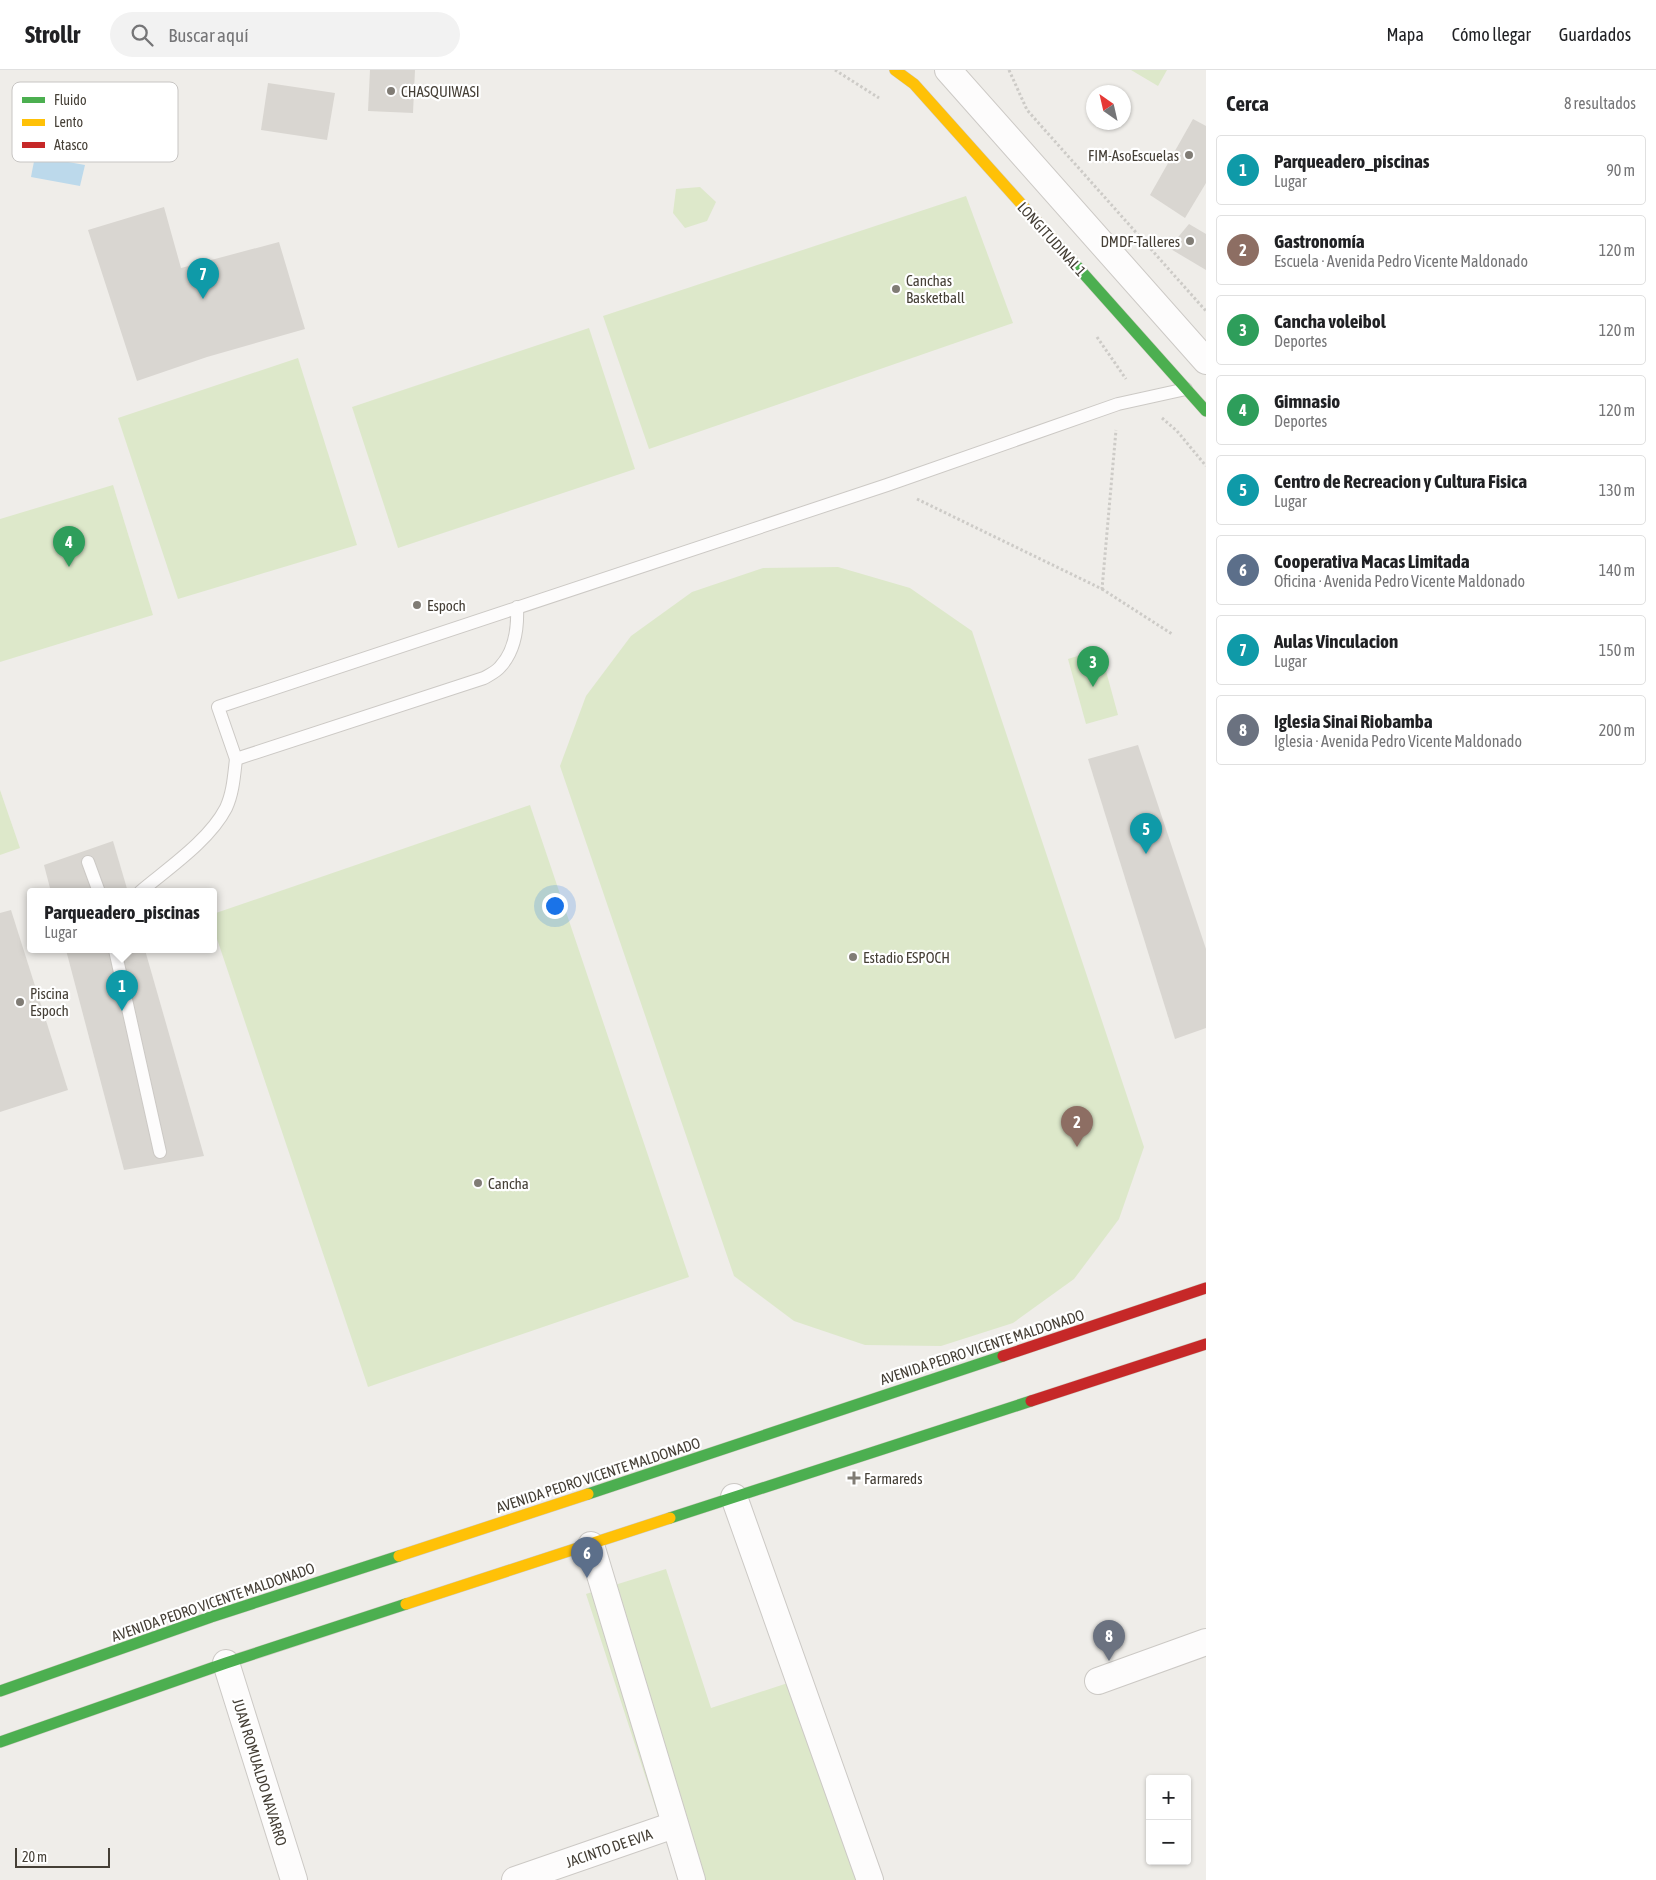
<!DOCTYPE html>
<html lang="es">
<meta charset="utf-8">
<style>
body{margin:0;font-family:"Asap Condensed",sans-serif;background:#f2f2f2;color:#202124}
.controls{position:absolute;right:15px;bottom:15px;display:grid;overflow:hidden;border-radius:5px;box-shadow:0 1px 4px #0004}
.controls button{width:45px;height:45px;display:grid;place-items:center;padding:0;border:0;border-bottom:1px solid #e0e0e0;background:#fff;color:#202124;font:25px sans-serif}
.compass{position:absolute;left:1086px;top:15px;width:45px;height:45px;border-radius:50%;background:#fff;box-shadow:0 1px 4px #0004;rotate:326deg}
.scale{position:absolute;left:15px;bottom:12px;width:95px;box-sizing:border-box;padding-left:5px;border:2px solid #453f36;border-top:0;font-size:14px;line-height:18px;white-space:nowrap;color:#453f36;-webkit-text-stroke:4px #fff;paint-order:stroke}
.you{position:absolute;left:554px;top:835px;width:18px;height:18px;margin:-12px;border:4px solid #fff;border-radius:50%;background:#1a73e8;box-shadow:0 0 0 8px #1a73e833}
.badge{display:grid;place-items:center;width:32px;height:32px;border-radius:50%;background:#0f766e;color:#fff;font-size:16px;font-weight:700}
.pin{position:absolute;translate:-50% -41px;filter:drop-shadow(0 1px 2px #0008)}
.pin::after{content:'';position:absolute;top:26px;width:18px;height:15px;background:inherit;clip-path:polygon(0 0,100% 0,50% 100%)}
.popup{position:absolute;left:27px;top:818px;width:190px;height:65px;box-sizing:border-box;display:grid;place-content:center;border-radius:5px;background:#fff;filter:drop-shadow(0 1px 4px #0005);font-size:16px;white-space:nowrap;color:#757577}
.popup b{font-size:19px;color:#202124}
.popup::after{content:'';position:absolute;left:50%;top:100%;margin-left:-10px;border:10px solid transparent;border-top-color:#fff}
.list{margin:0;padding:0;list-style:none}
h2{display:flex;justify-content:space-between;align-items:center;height:65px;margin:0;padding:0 20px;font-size:21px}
h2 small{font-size:16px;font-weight:400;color:#757577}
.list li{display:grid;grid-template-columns:32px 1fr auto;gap:15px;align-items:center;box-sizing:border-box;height:70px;margin:0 10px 10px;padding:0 10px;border:1px solid #e0e0e0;border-radius:5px}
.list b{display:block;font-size:19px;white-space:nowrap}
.list p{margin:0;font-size:16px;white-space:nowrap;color:#757577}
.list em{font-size:16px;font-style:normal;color:#757577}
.icon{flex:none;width:28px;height:28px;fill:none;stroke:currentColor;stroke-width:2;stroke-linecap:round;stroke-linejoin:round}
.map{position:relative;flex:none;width:1206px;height:1810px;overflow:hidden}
header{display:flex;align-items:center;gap:30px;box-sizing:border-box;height:70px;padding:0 25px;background:#fff;border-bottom:1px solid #e0e0e0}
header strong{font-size:24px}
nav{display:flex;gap:28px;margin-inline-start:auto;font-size:18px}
.search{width:350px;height:45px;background:#f2f2f2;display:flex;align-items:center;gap:12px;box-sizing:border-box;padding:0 18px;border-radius:28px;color:#757577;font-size:19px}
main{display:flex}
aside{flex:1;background:#fff}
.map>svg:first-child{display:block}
.green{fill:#dde8ca}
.water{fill:#bcd9eb}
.building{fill:#d9d6d1}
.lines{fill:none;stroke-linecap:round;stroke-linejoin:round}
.lane-casing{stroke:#ccc9c5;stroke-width:14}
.street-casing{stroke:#ccc9c5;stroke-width:28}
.fast-casing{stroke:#cecac0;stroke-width:12}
.slow-casing{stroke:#cecac0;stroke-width:12}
.jam-casing{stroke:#cecac0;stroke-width:12}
.path{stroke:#cdcbc7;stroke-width:3;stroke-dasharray:2.5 2.5;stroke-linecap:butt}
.lane{stroke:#fdfcfc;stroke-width:12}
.street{stroke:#fdfcfc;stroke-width:26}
.fast{stroke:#4caf50;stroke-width:11}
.slow{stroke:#ffc107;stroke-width:11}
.jam{stroke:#c62828;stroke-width:11}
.poi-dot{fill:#807c75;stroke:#fff;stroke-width:2}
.labels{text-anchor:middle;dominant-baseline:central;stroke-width:4.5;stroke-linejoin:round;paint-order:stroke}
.poi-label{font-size:15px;fill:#453f36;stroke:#fff;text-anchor:start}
.street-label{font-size:15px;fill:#453f36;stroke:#fff}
.key{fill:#fff;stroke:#c7c5c3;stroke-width:1}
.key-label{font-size:14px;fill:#453f36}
</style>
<header>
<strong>Strollr</strong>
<div class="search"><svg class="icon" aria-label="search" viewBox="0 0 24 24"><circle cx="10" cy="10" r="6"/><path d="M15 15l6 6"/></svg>Buscar aquí</div>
<nav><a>Mapa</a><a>Cómo llegar</a><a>Guardados</a></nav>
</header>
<main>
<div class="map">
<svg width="1206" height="1810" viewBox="0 0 1206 1810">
<rect width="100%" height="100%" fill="#efede9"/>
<g class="green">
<path d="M1131,0H1167L1158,16Z"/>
<path d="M700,117L716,132L707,151L685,158L673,143L676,119Z"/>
<path d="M966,126L1013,253L649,379L603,246Z"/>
<path d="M589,258L635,399L398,478L352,337Z"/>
<path d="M298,288L357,475L178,529L118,348Z"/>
<path d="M113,415L153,545L0,592V449Z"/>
<path d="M838,497L910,518L972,561L1144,1077L1119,1149L1074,1209L1013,1253L941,1276L865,1275L794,1251L734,1206L560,696L586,626L631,566L692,522L763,498Z"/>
<path d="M1100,579L1118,645L1086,654L1068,589Z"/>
<path d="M0,720L20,778L0,785Z"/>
<path d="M530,735L689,1207L368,1317L213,857V844Z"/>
<path d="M666,1499L711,1638L797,1610L867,1810H679L586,1524Z"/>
</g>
<path class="water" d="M35,86L85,95L80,116L31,107Z"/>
<g class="building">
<path d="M370,0H415L413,43L368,41Z"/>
<path d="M268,13L335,23L327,70L261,60Z"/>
<path d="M1193,49L1206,56V113L1185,148L1150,125Z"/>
<path d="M164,137L181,198L279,172L305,259L207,287L137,311L88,160Z"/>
<path d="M1189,154L1206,164V200L1169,178Z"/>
<path d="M1138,675L1206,879V958L1175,969L1088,689Z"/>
<path d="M113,771L128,822H51L44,795Z"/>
<path d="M11,840L68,1020L0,1042V843Z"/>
<path d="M66,880H145L204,1086L124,1100Z"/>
</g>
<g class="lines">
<g class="lane-casing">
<g id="lane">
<path d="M517,537C518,558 515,581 500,597C496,602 489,605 484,608L236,689L218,637L887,415L1118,334L1186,319"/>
<path d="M88,792L99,822"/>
<path d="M140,822C167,799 209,771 226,738C233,723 234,706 236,689"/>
<path d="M115,880L160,1082"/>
</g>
</g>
<g class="street-casing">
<g id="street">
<path d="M948,0L1206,291"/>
<path d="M734,1427L870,1810"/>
<path d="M591,1475L692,1810"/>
<path d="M226,1593L294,1810"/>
<path d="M1098,1611L1206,1572"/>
<path d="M515,1810L674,1755"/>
</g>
</g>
<g class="fast-casing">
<g id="fast">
<path d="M1058,175L1206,341"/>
<path d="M588,1424L1003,1286"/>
<path d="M670,1448L1031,1331"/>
<path d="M0,1621L211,1547L399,1486"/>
<path d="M0,1672L226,1593L406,1534"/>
</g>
</g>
<g class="slow-casing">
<g id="slow">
<path d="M895,0L914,14L1058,175"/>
<path d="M399,1486L588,1424"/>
<path d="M406,1534L670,1448"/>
</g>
</g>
<g class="jam-casing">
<g id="jam">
<path d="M1003,1286L1206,1218"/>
<path d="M1031,1331L1206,1274"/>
</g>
</g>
<g class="path">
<path d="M835,0L879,28"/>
<path d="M1009,0L1027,40L1206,241"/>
<path d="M1097,267L1126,309"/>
<path d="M1162,348L1177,361L1206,396"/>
<path d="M917,429L1102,519L1116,360"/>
<path d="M1102,519L1172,564"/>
</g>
<use href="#lane" class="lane"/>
<use href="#street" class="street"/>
<use href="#fast" class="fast"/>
<use href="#slow" class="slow"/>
<use href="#jam" class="jam"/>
</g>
<g class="poi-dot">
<circle cx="391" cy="21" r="5"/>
<circle cx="1189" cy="85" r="5"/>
<circle cx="1190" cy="171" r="5"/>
<circle cx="896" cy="219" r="5"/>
<circle cx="417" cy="535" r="5"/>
<circle cx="853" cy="887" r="5"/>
<circle cx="20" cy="932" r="5"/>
<circle cx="478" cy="1113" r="5"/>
<path d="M851.5 1400.5h5v5h5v5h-5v5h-5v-5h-5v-5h5z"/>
</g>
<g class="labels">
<g class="poi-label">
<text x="401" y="21">CHASQUIWASI</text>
<text x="1179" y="85" text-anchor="end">FIM-AsoEscuelas</text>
<text x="1180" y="171" text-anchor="end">DMDF-Talleres</text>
<text x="906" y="210">Canchas<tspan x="906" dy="17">Basketball</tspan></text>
<text x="427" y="535">Espoch</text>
<text x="863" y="887">Estadio ESPOCH</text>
<text x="30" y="923">Piscina<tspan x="30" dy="17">Espoch</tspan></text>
<text x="488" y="1113">Cancha</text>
<text x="864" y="1408">Farmareds</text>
</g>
<g class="street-label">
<text transform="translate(1052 169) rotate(48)">LONGITUDINAL 1</text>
<text transform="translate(982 1277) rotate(-18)">AVENIDA PEDRO VICENTE MALDONADO</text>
<text transform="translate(598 1405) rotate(-18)">AVENIDA PEDRO VICENTE MALDONADO</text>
<text transform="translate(213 1532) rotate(-19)">AVENIDA PEDRO VICENTE MALDONADO</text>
<text transform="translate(260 1702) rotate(73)">JUAN ROMUALDO NAVARRO</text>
<text transform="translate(609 1778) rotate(-19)">JACINTO DE EVIA</text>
</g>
</g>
<rect x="12" y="12" width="166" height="80" rx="8" class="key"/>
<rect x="22" y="27" width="23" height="6" fill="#4caf50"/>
<rect x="22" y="49" width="23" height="7" fill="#ffc107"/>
<rect x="22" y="72" width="23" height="6" fill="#c62828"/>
<g class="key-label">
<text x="54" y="35">Fluido</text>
<text x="54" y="57">Lento</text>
<text x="54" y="80">Atasco</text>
</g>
</svg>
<div class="controls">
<button>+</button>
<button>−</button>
</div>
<svg class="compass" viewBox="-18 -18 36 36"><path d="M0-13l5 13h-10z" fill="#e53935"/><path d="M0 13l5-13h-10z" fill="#757577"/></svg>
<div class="scale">20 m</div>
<div class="you"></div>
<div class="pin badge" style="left:122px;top:941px;background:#0f9aa8">1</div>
<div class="popup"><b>Parqueadero_piscinas</b>Lugar</div>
<div class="pin badge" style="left:1077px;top:1077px;background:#8d6e63">2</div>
<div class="pin badge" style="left:1093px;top:617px;background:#2e9e5b">3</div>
<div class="pin badge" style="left:69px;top:497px;background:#2e9e5b">4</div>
<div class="pin badge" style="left:1146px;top:784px;background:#0f9aa8">5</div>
<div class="pin badge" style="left:587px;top:1508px;background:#5c6f8a">6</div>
<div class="pin badge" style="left:203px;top:229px;background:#0f9aa8">7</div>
<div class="pin badge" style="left:1109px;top:1591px;background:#6b7280">8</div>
</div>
<aside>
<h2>Cerca<small>8 resultados</small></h2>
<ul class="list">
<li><span class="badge" style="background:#0f9aa8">1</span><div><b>Parqueadero_piscinas</b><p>Lugar</p></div><em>90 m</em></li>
<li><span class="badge" style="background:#8d6e63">2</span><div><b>Gastronomía</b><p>Escuela · Avenida Pedro Vicente Maldonado</p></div><em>120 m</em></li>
<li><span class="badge" style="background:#2e9e5b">3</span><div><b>Cancha voleibol</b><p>Deportes</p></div><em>120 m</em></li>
<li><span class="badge" style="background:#2e9e5b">4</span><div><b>Gimnasio</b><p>Deportes</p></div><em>120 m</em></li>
<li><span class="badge" style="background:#0f9aa8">5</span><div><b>Centro de Recreacion y Cultura Fisica</b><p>Lugar</p></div><em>130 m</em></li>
<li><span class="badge" style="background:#5c6f8a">6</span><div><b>Cooperativa Macas Limitada</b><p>Oficina · Avenida Pedro Vicente Maldonado</p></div><em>140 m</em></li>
<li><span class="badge" style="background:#0f9aa8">7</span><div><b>Aulas Vinculacion</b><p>Lugar</p></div><em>150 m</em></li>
<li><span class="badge" style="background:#6b7280">8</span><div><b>Iglesia Sinai Riobamba</b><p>Iglesia · Avenida Pedro Vicente Maldonado</p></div><em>200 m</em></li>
</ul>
</aside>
</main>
